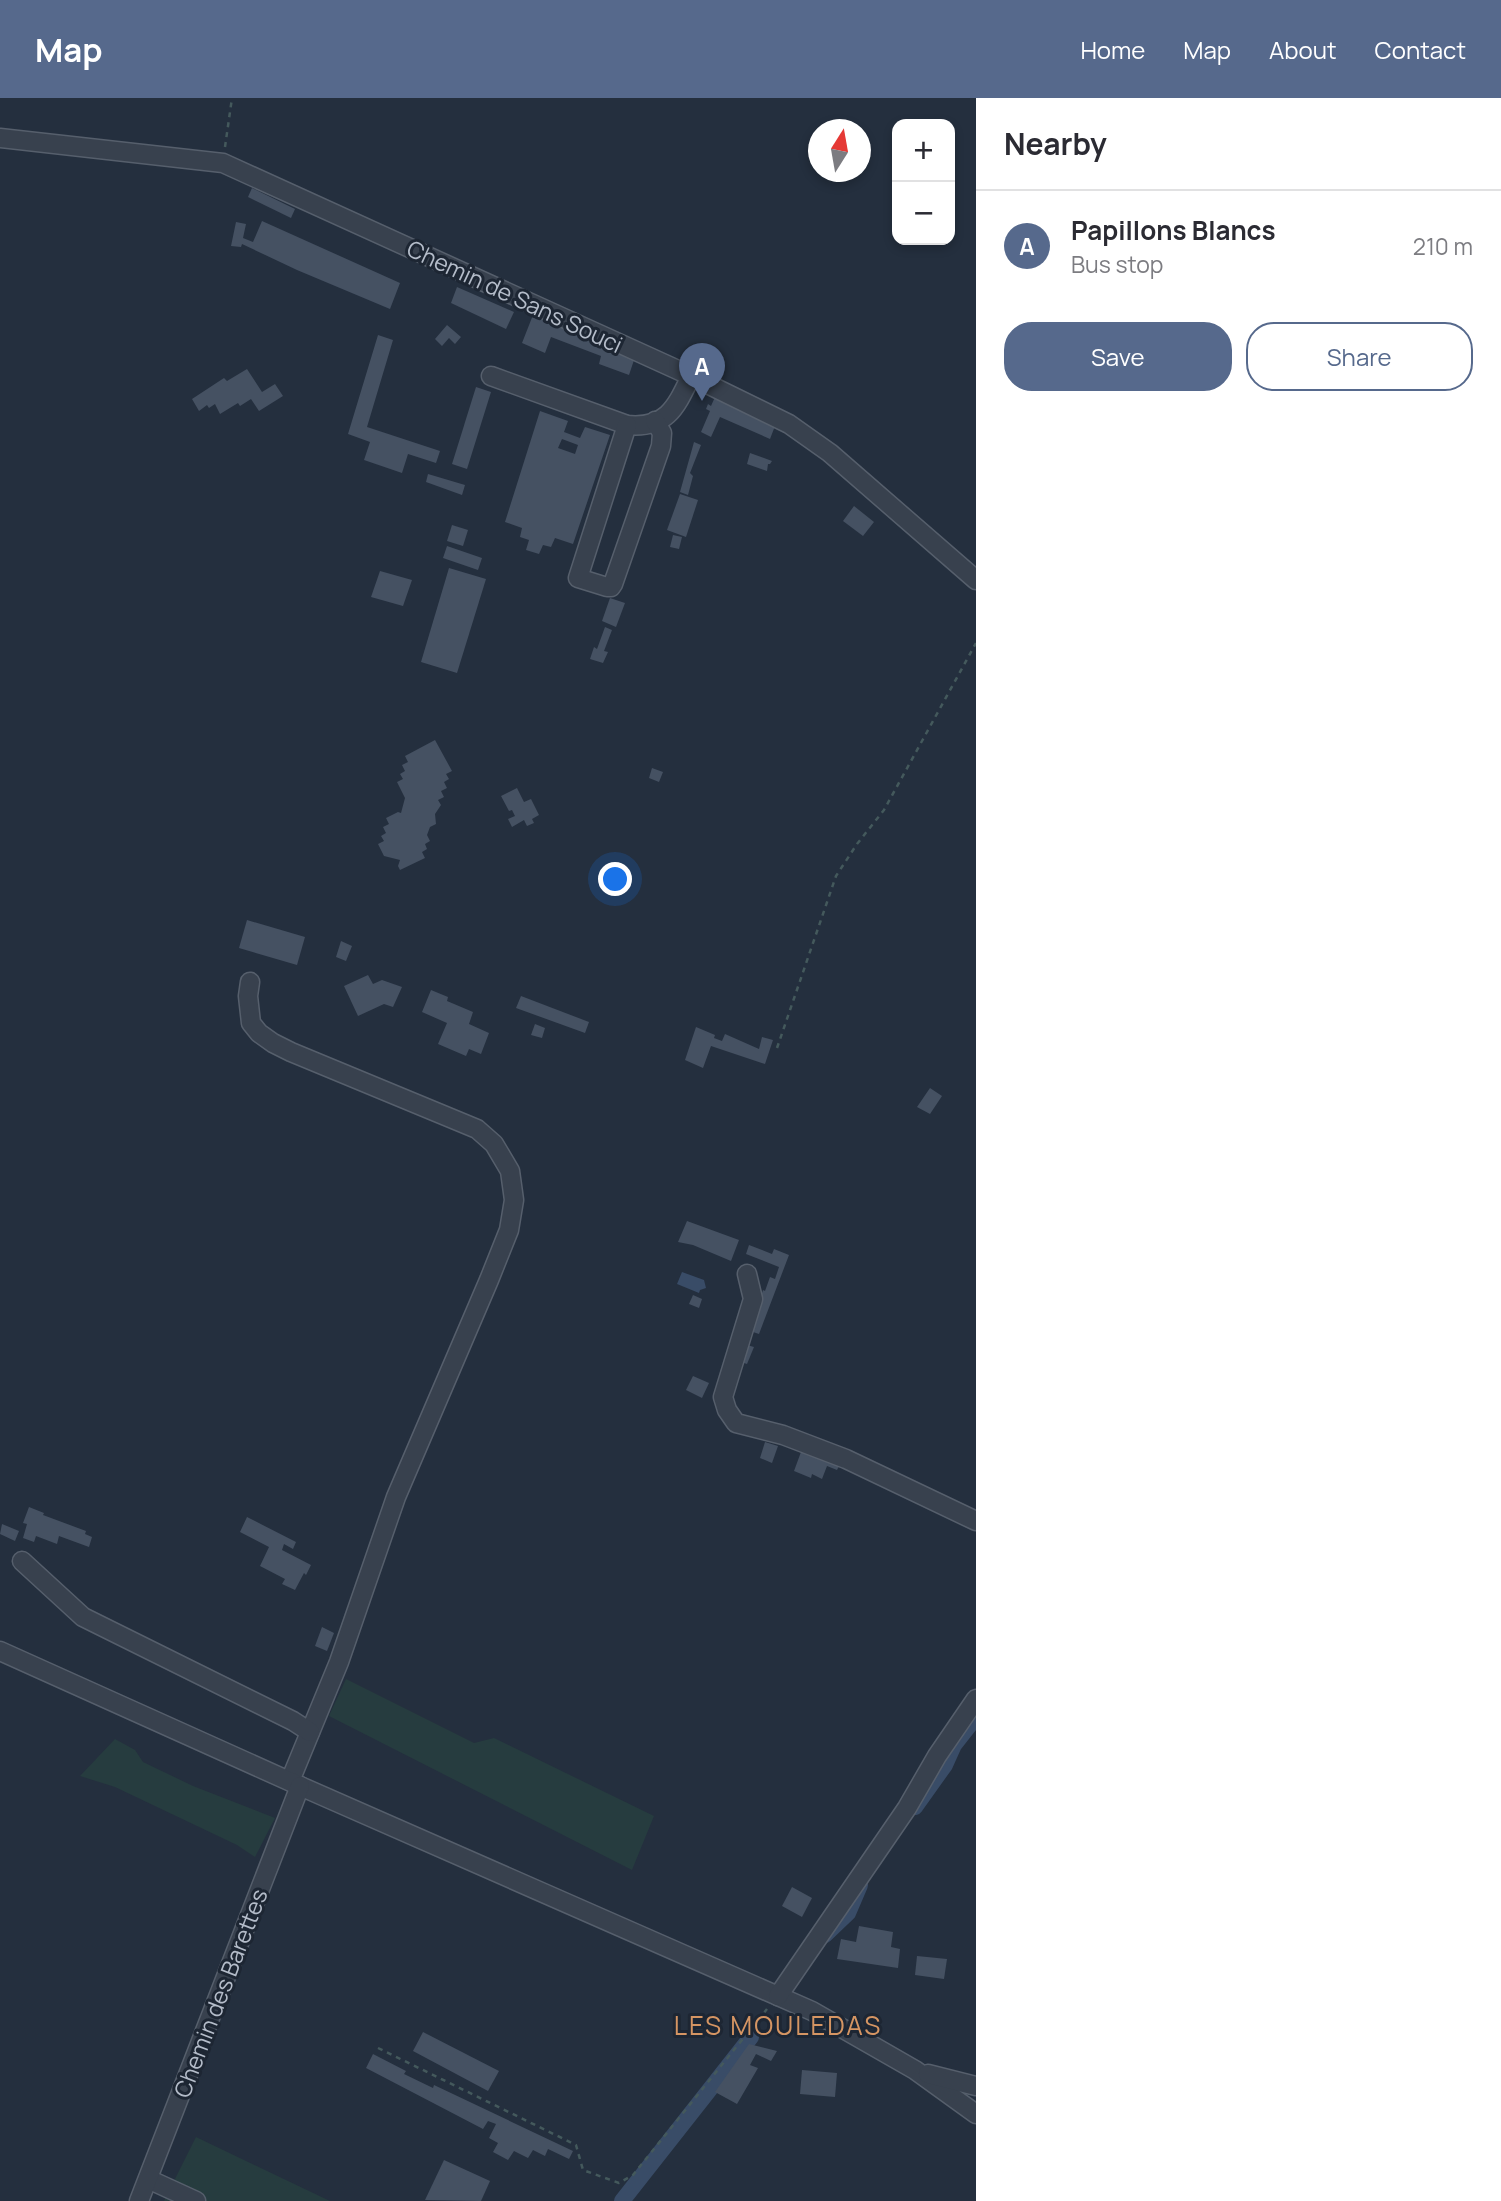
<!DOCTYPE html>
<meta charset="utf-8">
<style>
body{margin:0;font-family:Manrope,sans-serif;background:#f7f7f7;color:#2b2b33}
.controls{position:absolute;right:21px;top:21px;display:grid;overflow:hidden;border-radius:14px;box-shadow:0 4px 10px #0003}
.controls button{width:63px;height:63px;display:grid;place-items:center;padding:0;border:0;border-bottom:2px solid #e1e1e2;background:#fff;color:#2b2b33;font:35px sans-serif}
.compass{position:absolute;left:808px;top:21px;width:63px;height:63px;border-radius:50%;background:#fff;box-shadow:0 4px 10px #0003;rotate:11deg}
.you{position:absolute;left:616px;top:782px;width:24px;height:24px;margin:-18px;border:5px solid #fff;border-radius:50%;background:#1a73e8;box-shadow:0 0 0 10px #1a73e833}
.badge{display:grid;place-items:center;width:46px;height:46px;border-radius:50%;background:#56698c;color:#fff;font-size:23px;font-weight:700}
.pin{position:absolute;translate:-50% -58px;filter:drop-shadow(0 2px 4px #0008)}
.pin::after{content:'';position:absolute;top:37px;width:24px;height:21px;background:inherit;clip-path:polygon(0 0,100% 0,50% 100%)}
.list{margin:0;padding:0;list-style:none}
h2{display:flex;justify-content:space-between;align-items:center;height:91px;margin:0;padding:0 28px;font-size:30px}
h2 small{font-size:23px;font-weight:400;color:#7c7c81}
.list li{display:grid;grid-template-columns:46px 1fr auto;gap:21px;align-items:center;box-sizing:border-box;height:112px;padding:0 28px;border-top:2px solid #e1e1e2}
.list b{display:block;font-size:26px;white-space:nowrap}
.list p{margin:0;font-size:23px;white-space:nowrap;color:#7c7c81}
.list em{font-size:23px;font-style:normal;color:#7c7c81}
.actions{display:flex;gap:14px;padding:21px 28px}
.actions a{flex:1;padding:16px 0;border:2px solid #56698c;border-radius:28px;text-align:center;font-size:24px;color:#56698c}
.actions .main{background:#56698c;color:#fff}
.map{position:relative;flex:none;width:976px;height:2103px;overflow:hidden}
header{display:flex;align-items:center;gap:42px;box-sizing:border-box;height:98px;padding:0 35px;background:#56698c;color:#fff}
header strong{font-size:33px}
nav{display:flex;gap:38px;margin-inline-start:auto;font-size:24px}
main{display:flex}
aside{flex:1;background:#fff}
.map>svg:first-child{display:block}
.green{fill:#263c3f}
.water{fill:#394c67}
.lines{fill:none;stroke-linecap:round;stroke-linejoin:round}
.canal{stroke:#394c67;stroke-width:16}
.building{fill:#455162;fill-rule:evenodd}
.minor-casing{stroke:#565f6c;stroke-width:21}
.path{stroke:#44595c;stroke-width:2.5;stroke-dasharray:5 5;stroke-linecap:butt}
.minor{stroke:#38414e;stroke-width:18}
.labels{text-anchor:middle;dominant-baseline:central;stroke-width:6;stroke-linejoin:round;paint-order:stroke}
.street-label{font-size:23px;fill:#b4bcc9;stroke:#1d2633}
.quarter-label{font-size:26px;letter-spacing:2px;fill:#d59563;stroke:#1d2633}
</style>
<header>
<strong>Map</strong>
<nav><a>Home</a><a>Map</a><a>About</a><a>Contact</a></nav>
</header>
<main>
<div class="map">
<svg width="976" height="2103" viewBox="0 0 976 2103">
<rect width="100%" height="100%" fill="#242f3e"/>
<g class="green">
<path d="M346,1581L474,1645L494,1640L654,1718L632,1772L329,1618Z"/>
<path d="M115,1641L135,1652L143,1664L193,1688L275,1720L255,1759L237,1747L115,1689L80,1678Z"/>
<path d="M196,2039L330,2103H164Z"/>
</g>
<path class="water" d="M682,1174L704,1182L706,1190L700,1192L699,1195L677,1186Z"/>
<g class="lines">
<g class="canal">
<path d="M915,1709L945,1667L954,1647L976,1619"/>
<path d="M825,1837L848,1815L860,1787"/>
<path d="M622,2103L751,1939"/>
</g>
</g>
<g class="building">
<path d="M252,90L295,111L291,120L248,99Z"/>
<path d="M262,123L400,185L390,211L297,172L242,146L241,149L231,148L236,124L246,126L243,140L253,144Z"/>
<path d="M457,189L514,214L506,231L451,205Z"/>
<path d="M533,217L635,259L629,277L599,266L601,258L551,239L545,255L522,245Z"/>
<path d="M447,227L461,239L455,246L449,240L442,248L435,241Z"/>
<path d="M378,237L393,242L367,329L440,353L436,365L408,356L402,375L364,362L370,344L348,336Z"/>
<path d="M247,271L262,294L275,286L283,298L259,313L251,301L240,308L238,305L220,316L215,306L209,310L207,307L199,313L192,301L224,280L227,283Z"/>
<path d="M476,289L491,294L467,371L452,366Z"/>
<path d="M715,299L775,328L770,341L720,319L711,339L701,334L710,313L706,311L708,306L711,308Z"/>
<path d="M540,313L568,323L564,334L580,340L585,329L610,337L573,446L555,440L551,449L543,447L539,456L526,452L529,442L520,439L522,430L505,424ZM562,341L578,347L575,356L558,350Z"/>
<path d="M694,344L701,347L690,375L693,378L688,397L680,394Z"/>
<path d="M750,355L772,363L770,366H768L767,373L747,366Z"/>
<path d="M428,376L465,387L462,397L426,384Z"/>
<path d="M680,396L698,402L686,439L667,432Z"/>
<path d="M854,408L874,424L863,438L843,423Z"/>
<path d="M452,427L468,432L463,448L447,443Z"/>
<path d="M673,437L682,439L679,451L670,449Z"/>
<path d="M447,448L482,460L478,472L443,460Z"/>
<path d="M449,470L486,481L457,575L421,564Z"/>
<path d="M380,473L412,482L403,508L371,499Z"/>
<path d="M610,500L625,505L616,529L602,523Z"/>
<path d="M605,529L612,532L604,553L608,554L603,565L590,561L594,549L597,551Z"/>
<path d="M435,642L452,673L446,676L449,681L444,684L447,690L441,693L444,699L438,702L441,707L435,716L436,726L430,729L427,737L430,743L425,746L427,751L422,754L425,760L400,772L398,768L400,762L384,758L378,746L384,743L381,738L386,735L383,729L389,726L386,720L398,714L401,715L405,700L397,684L403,681L400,676L405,673L402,667L408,664L405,658Z"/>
<path d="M652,670L663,674L659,684L649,680Z"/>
<path d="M517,690L524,704L531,701L539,717L532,721L534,725L527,728L524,722L512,729L508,721L515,718L512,712L509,713L501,698Z"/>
<path d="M247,822L305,839L297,867L239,850Z"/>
<path d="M341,843L352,848L346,863L336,859Z"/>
<path d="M368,877L373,886L382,882L402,889L393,909L384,906L358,918L344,888Z"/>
<path d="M431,892L448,899L447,903L473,914L469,926L489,935L481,956L469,951L466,958L438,946L447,925L422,914Z"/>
<path d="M521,898L589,924L585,935L516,910Z"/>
<path d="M535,926L545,930L542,940L531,937Z"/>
<path d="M696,929L715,937L714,940L722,943L725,936L759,951L762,939L773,942L765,966L711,948L703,970L685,962Z"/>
<path d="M930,990L942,998L930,1016L917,1009Z"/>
<path d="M687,1123L739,1142L731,1163L693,1147L678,1144Z"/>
<path d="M749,1147L772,1156L774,1151L789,1157L759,1236L750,1233L763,1192L765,1193L770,1179L775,1181L779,1169L746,1156Z"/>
<path d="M693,1197L702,1201L699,1210L689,1206Z"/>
<path d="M747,1247L754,1249L747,1266L741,1264Z"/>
<path d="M693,1278L709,1285L702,1300L686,1292Z"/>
<path d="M765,1344L778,1348L772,1365L760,1360Z"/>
<path d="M801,1354L839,1368L837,1372L827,1368L822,1381L812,1376L811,1380L794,1373Z"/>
<path d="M29,1409L44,1415L43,1417L86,1433L85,1436L92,1439L89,1449L59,1438L57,1446L36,1438L34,1444L23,1440L27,1426L23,1425Z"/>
<path d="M247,1419L296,1444L293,1451L284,1446L282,1452L311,1467L306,1477L304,1475L295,1492L282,1486L285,1481L260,1468L269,1449L240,1434Z"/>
<path d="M2,1426L19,1433L15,1443L0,1436Z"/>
<path d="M322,1529L334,1535L327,1553L315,1548Z"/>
<path d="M792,1789L812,1800L802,1819L782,1808Z"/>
<path d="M859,1828L893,1834L891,1849L900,1851L898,1870L837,1861L841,1841L856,1844Z"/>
<path d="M917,1858L947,1861L944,1881L915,1877Z"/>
<path d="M423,1934L499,1973L488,1993L413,1953Z"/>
<path d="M749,1946L777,1953L771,1963L756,1956L750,1967L758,1970L737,2006L715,1994Z"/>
<path d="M373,1956L406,1973L404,1976L433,1990L434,1987L573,2053L569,2061L548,2051L545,2058L533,2052L528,2060L514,2053L508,2062L493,2054L498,2045L489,2040L496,2026L488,2023L483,2031L366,1970Z"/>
<path d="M802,1972L837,1975L835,1999L800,1996Z"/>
<path d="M444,2062L490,2083L481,2103L425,2102Z"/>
</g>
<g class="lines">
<g class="minor-casing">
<g id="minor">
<path d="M0,40L223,65L691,278L789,326L830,355L976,482"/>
<path d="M491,278L627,327C667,331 676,309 691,278"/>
<path d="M627,327L578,480L607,489H611L613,486L661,348L662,335L655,323"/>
<path d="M250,884L248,898L251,925L259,935L273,945L291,954L477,1031L494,1046L510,1073L514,1102L509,1132L489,1182L396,1399L339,1564L290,1683"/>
<path d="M747,1176L753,1201L723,1299L727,1312L736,1325L783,1337L846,1361L976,1423"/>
<path d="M22,1463L83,1519L293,1623L310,1634"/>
<path d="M0,1553L300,1688L812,1913L915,1972L976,2016"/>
<path d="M778,1898L907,1710L937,1658L976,1601"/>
<path d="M928,1976L976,1988"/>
<path d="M148,2081L196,2103"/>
<path d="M139,2103L300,1688"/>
</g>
</g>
<g class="path">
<path d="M225,49L232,0"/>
<path d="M777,950L836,778L857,746L884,712L976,545"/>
<path d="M378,1950L576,2047L583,2072L619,2085L633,2077L767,1911"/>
</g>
<use href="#minor" class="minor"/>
</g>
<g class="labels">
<g class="street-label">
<text transform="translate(515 198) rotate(25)">Chemin de Sans Souci</text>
<text transform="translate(220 1895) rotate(-69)">Chemin des Barettes</text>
</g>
<g class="quarter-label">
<text x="778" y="1927">LES MOULEDAS</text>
</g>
</g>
</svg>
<div class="controls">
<button>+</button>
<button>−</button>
</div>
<svg class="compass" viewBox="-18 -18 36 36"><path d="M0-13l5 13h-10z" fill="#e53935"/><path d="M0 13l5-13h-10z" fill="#7c7c81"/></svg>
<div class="you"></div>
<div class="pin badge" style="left:702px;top:303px">A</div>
</div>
<aside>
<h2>Nearby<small></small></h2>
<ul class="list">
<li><span class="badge">A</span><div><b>Papillons Blancs</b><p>Bus stop</p></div><em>210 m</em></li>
</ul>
<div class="actions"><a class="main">Save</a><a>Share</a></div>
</aside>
</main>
